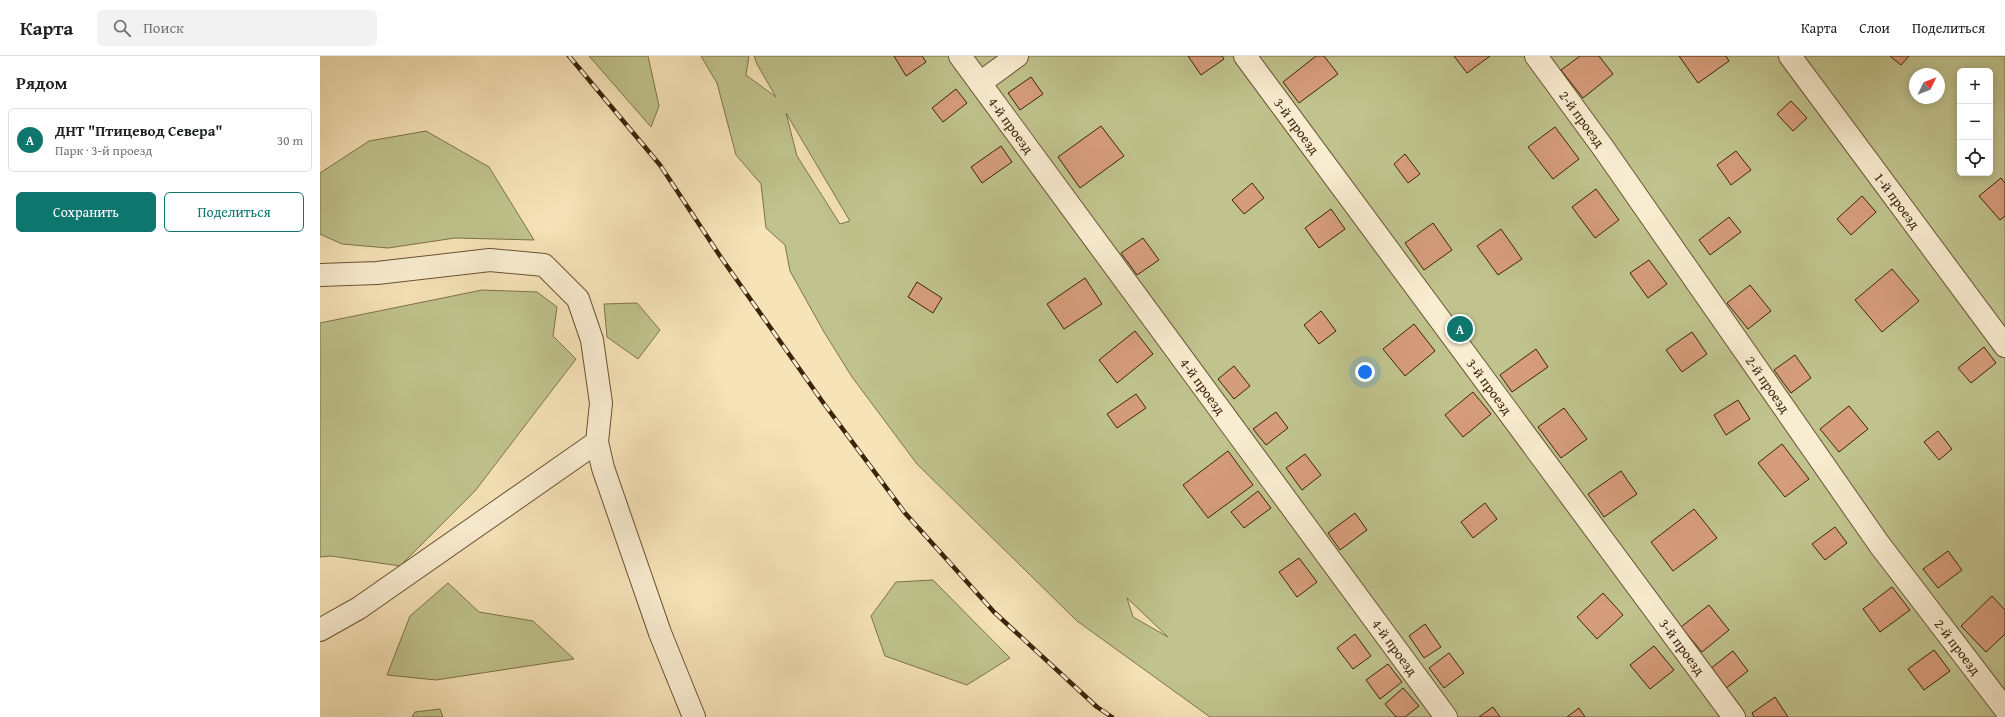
<!DOCTYPE html>
<html lang="ru">
<meta charset="utf-8">
<style>
body{margin:0;font-family:"Gentium Book Plus",serif;background:#f2f2f2;color:#202124}
.controls{position:absolute;right:12px;top:12px;display:grid;overflow:hidden;border-radius:6px;box-shadow:0 2px 10px #0003}
.controls button{width:36px;height:36px;display:grid;place-items:center;padding:0;border:0;border-bottom:1px solid #e0e0e0;background:#fff;color:#202124;font:20px sans-serif}
.compass{position:absolute;left:1589px;top:12px;width:36px;height:36px;border-radius:50%;background:#fff;box-shadow:0 2px 10px #0003;rotate:47deg}
.you{position:absolute;left:1045px;top:316px;width:14px;height:14px;margin:-10px;border:3px solid #fff;border-radius:50%;background:#1a73e8;box-shadow:0 0 0 6px #1a73e833}
.badge{display:grid;place-items:center;width:26px;height:26px;border-radius:50%;background:#0f766e;color:#fff;font-size:13px;font-weight:700}
.pin{position:absolute;translate:-50% -50%;border:2px solid #fff;box-shadow:0 1px 4px #0006}
.list{margin:0;padding:0;list-style:none}
h2{display:flex;justify-content:space-between;align-items:center;height:52px;margin:0;padding:0 16px;font-size:17px}
h2 small{font-size:13px;font-weight:400;color:#757577}
.list li{display:grid;grid-template-columns:26px 1fr auto;gap:12px;align-items:center;box-sizing:border-box;height:64px;margin:0 8px 8px;padding:0 8px;border:1px solid #e0e0e0;border-radius:6px}
.list b{display:block;font-size:15px;white-space:nowrap}
.list p{margin:0;font-size:13px;white-space:nowrap;color:#757577}
.list em{font-size:13px;font-style:normal;color:#757577}
.actions{display:flex;gap:8px;padding:12px 16px}
.actions a{flex:1;padding:9px 0;border:1px solid #0f766e;border-radius:6px;text-align:center;font-size:14px;color:#0f766e}
.actions .main{background:#0f766e;color:#fff}
.icon{flex:none;width:22px;height:22px;fill:none;stroke:currentColor;stroke-width:2;stroke-linecap:round;stroke-linejoin:round}
.map{position:relative;flex:none;width:1685px;height:661px;overflow:hidden}
header{display:flex;align-items:center;gap:24px;box-sizing:border-box;height:56px;padding:0 20px;background:#fff;border-bottom:1px solid #e0e0e0}
header strong{font-size:19px}
nav{display:flex;gap:22px;margin-inline-start:auto;font-size:14px}
.search{width:280px;height:36px;background:#f2f2f2;display:flex;align-items:center;gap:10px;box-sizing:border-box;padding:0 14px;border-radius:6px;color:#757577;font-size:15px}
main{display:flex}
aside{flex:1;background:#fff}
.map>svg:first-child{display:block}
.green{fill:#c0c38d;stroke:#7e734a;fill-rule:evenodd}
.building{fill:#d69d7c;stroke:#3d2308}
.lines{fill:none;stroke-linecap:round;stroke-linejoin:round}
.minor-casing{stroke:#6b5334;stroke-width:24}
.minor{stroke:#f9edd1;stroke-width:22}
.rail-casing{stroke:#3d2308;stroke-width:4.5}
.rail{stroke:#f9edd1;stroke-width:3;stroke-dasharray:9;stroke-linecap:butt}
.labels{text-anchor:middle;dominant-baseline:central;stroke-width:4;stroke-linejoin:round;paint-order:stroke}
.street-label{font-size:14px;fill:#3d2308;stroke:#f9edd1}
</style>
<header>
<strong>Карта</strong>
<div class="search"><svg class="icon" aria-label="search" viewBox="0 0 24 24"><circle cx="10" cy="10" r="6"/><path d="M15 15l6 6"/></svg>Поиск</div>
<nav><a>Карта</a><a>Слои</a><a>Поделиться</a></nav>
</header>
<main>
<aside>
<h2>Рядом<small></small></h2>
<ul class="list">
<li><span class="badge">A</span><div><b>ДНТ &quot;Птицевод Севера&quot;</b><p>Парк · 3-й проезд</p></div><em>30 m</em></li>
</ul>
<div class="actions"><a class="main">Сохранить</a><a>Поделиться</a></div>
</aside>
<div class="map">
<svg width="1685" height="661" viewBox="0 0 1685 661">
<rect width="100%" height="100%" fill="#f6e3b8"/>
<filter id="stains"><feTurbulence type="fractalNoise" baseFrequency=".005" numOctaves="4"/><feColorMatrix values="0 0 0 0 .2 0 0 0 0 .09 0 0 0 0 .02 0 0 0 .5 -.17"/></filter>
<radialGradient id="worn" r=".72"><stop offset=".6" stop-color="#630" stop-opacity="0"/><stop offset="1" stop-color="#630" stop-opacity=".3"/></radialGradient>
<g class="green">
<path d="M269,0H328L339,50L331,71Z"/>
<path d="M381,0H429L426,19L456,41L437,8L434,0H1685V661H890L757,565L597,408L532,321L504,276L470,215L465,189L446,172L441,128L416,99L397,27ZM1640,15H1670V117H1640ZM1595,18H1619V42H1595ZM466,57L530,165L520,168L477,100ZM807,542L848,581L813,561Z"/>
<path d="M106,75L169,111L214,184L135,182L68,192L22,188L0,178V117L49,85Z"/>
<path d="M162,234L217,236L237,251L233,280L256,303L155,435L80,510L11,500L0,501V267Z"/>
<path d="M317,247L340,274L318,303L287,281L284,248Z"/>
<path d="M613,524L690,602L647,629L565,600L551,560L576,526Z"/>
<path d="M128,527L159,556L213,565L254,603L116,624L67,619L90,560Z"/>
<path d="M120,653L123,661H92L95,656Z"/>
</g>
<g class="building">
<path d="M574,0H602L606,6L586,20Z"/>
<path d="M868,0H902L904,3L881,19Z"/>
<path d="M996,0H1004L1018,18L979,47L963,26Z"/>
<path d="M1134,0H1170L1147,17Z"/>
<path d="M1260,0H1279L1293,18L1263,42L1241,14Z"/>
<path d="M1359,0H1406L1409,5L1378,27Z"/>
<path d="M1570,0H1589L1581,9Z"/>
<path d="M711,21L723,38L700,54L688,37Z"/>
<path d="M636,33L647,47L623,66L612,52Z"/>
<path d="M1471,45L1487,62L1473,75L1457,58Z"/>
<path d="M781,70L804,100L760,132L738,101Z"/>
<path d="M1235,71L1259,103L1233,123L1208,91Z"/>
<path d="M681,90L692,106L662,127L651,111Z"/>
<path d="M1416,95L1431,114L1411,129L1397,109Z"/>
<path d="M1085,98L1100,118L1088,127L1074,108Z"/>
<path d="M1681,122L1685,127V160L1680,164L1659,140Z"/>
<path d="M932,127L944,142L924,158L912,144Z"/>
<path d="M1276,133L1299,164L1275,182L1252,151Z"/>
<path d="M1542,140L1556,156L1531,179L1517,163Z"/>
<path d="M1011,153L1025,173L999,192L985,172Z"/>
<path d="M1409,161L1421,176L1390,199L1379,184Z"/>
<path d="M1113,167L1132,194L1104,214L1085,187Z"/>
<path d="M1181,173L1202,203L1178,219L1157,190Z"/>
<path d="M823,182L839,204L817,219L801,197Z"/>
<path d="M1329,204L1347,228L1328,242L1310,217Z"/>
<path d="M1572,213L1599,245L1562,276L1535,244Z"/>
<path d="M765,222L782,248L744,273L727,248Z"/>
<path d="M597,226L622,242L613,257L588,241Z"/>
<path d="M1430,229L1451,255L1428,273L1407,247Z"/>
<path d="M1001,255L1016,275L999,288L984,269Z"/>
<path d="M1094,268L1115,295L1085,320L1063,293Z"/>
<path d="M815,275L833,298L797,327L779,304Z"/>
<path d="M1372,276L1387,298L1362,316L1346,294Z"/>
<path d="M1664,291L1676,307L1651,327L1638,312Z"/>
<path d="M1216,293L1228,311L1192,336L1180,319Z"/>
<path d="M1475,299L1491,322L1471,337L1454,314Z"/>
<path d="M914,310L930,330L914,343L898,323Z"/>
<path d="M1153,336L1171,358L1143,381L1125,359Z"/>
<path d="M816,338L826,352L797,372L787,358Z"/>
<path d="M1418,344L1430,363L1406,379L1394,359Z"/>
<path d="M1529,350L1548,373L1519,396L1500,373Z"/>
<path d="M1244,352L1267,383L1241,402L1218,371Z"/>
<path d="M956,356L968,372L946,389L933,373Z"/>
<path d="M1618,375L1632,393L1619,404L1604,386Z"/>
<path d="M1462,388L1489,423L1465,441L1438,407Z"/>
<path d="M908,395L933,429L888,462L863,429Z"/>
<path d="M985,398L1001,419L982,434L966,412Z"/>
<path d="M1301,415L1317,438L1284,461L1268,438Z"/>
<path d="M938,435L951,452L924,472L911,456Z"/>
<path d="M1165,447L1177,463L1153,482L1141,466Z"/>
<path d="M1374,453L1397,482L1353,515L1331,486Z"/>
<path d="M1035,457L1047,474L1020,494L1008,477Z"/>
<path d="M1515,471L1527,487L1505,504L1492,488Z"/>
<path d="M1628,495L1642,514L1618,532L1603,513Z"/>
<path d="M979,502L997,526L977,541L959,516Z"/>
<path d="M1572,531L1590,554L1560,576L1543,553Z"/>
<path d="M1283,537L1303,559L1277,583L1257,561Z"/>
<path d="M1672,540L1685,554V578L1666,596L1641,570Z"/>
<path d="M1389,549L1409,574L1382,596L1361,571Z"/>
<path d="M1105,568L1121,591L1104,602L1089,580Z"/>
<path d="M1035,578L1051,600L1033,613L1017,592Z"/>
<path d="M1334,590L1354,614L1330,633L1310,609Z"/>
<path d="M1614,594L1630,615L1604,634L1588,613Z"/>
<path d="M1413,595L1428,615L1405,633L1390,613Z"/>
<path d="M1129,597L1144,617L1124,632L1109,612Z"/>
<path d="M1068,608L1082,626L1060,643L1046,624Z"/>
<path d="M1083,632L1099,650L1085,661H1076L1065,648Z"/>
<path d="M1455,641L1468,661H1434L1432,657Z"/>
<path d="M1173,651L1180,661H1159Z"/>
<path d="M1259,652L1265,661H1247Z"/>
</g>
<g class="lines">
<g class="minor-casing">
<g id="minor">
<path id="s1" d="M640,0L1126,661"/>
<path id="s2" d="M925,0L1414,661"/>
<path id="s3" d="M1216,0L1284,93L1559,488L1685,653"/>
<path id="s4" d="M1470,0L1685,290"/>
<path d="M660,27L697,0"/>
<path d="M0,219L57,217L170,204L224,209L258,243L272,284L281,347L277,386L283,412L340,577L374,661"/>
<path d="M0,574L39,552L277,386"/>
</g>
</g>
<use href="#minor" class="minor"/>
<g class="rail-casing">
<path id="rail" d="M249,0L340,109L400,200L502,345L585,457L674,556L777,651L792,661"/>
</g>
<use href="#rail" class="rail"/>
</g>
<g class="labels">
<g class="street-label">
<text stroke="none"><textPath href="#s3" startOffset="78">2-й проезд</textPath></text>
<text stroke="none"><textPath href="#s1" startOffset="86">4-й проезд</textPath></text>
<text stroke="none"><textPath href="#s2" startOffset="87">3-й проезд</textPath></text>
<text stroke="none"><textPath href="#s4" startOffset="180">1-й проезд</textPath></text>
<text stroke="none"><textPath href="#s3" startOffset="402">2-й проезд</textPath></text>
<text stroke="none"><textPath href="#s1" startOffset="410">4-й проезд</textPath></text>
<text stroke="none"><textPath href="#s2" startOffset="411">3-й проезд</textPath></text>
<text stroke="none"><textPath href="#s1" startOffset="734">4-й проезд</textPath></text>
<text stroke="none"><textPath href="#s2" startOffset="735">3-й проезд</textPath></text>
<text stroke="none"><textPath href="#s3" startOffset="726">2-й проезд</textPath></text>
</g>
</g>
<rect width="100%" height="100%" filter="url(#stains)"/>
<rect width="100%" height="100%" fill="url(#worn)"/>
</svg>
<div class="controls">
<button>+</button>
<button>−</button>
<button><svg class="icon" aria-label="locate" viewBox="0 0 24 24"><circle cx="12" cy="12" r="6"/><path d="M12 2v4M12 18v4M2 12h4M18 12h4"/></svg></button>
</div>
<svg class="compass" viewBox="-18 -18 36 36"><path d="M0-13l5 13h-10z" fill="#e53935"/><path d="M0 13l5-13h-10z" fill="#757577"/></svg>
<div class="you"></div>
<div class="pin badge" style="left:1140px;top:273px">A</div>
</div>
</main>
